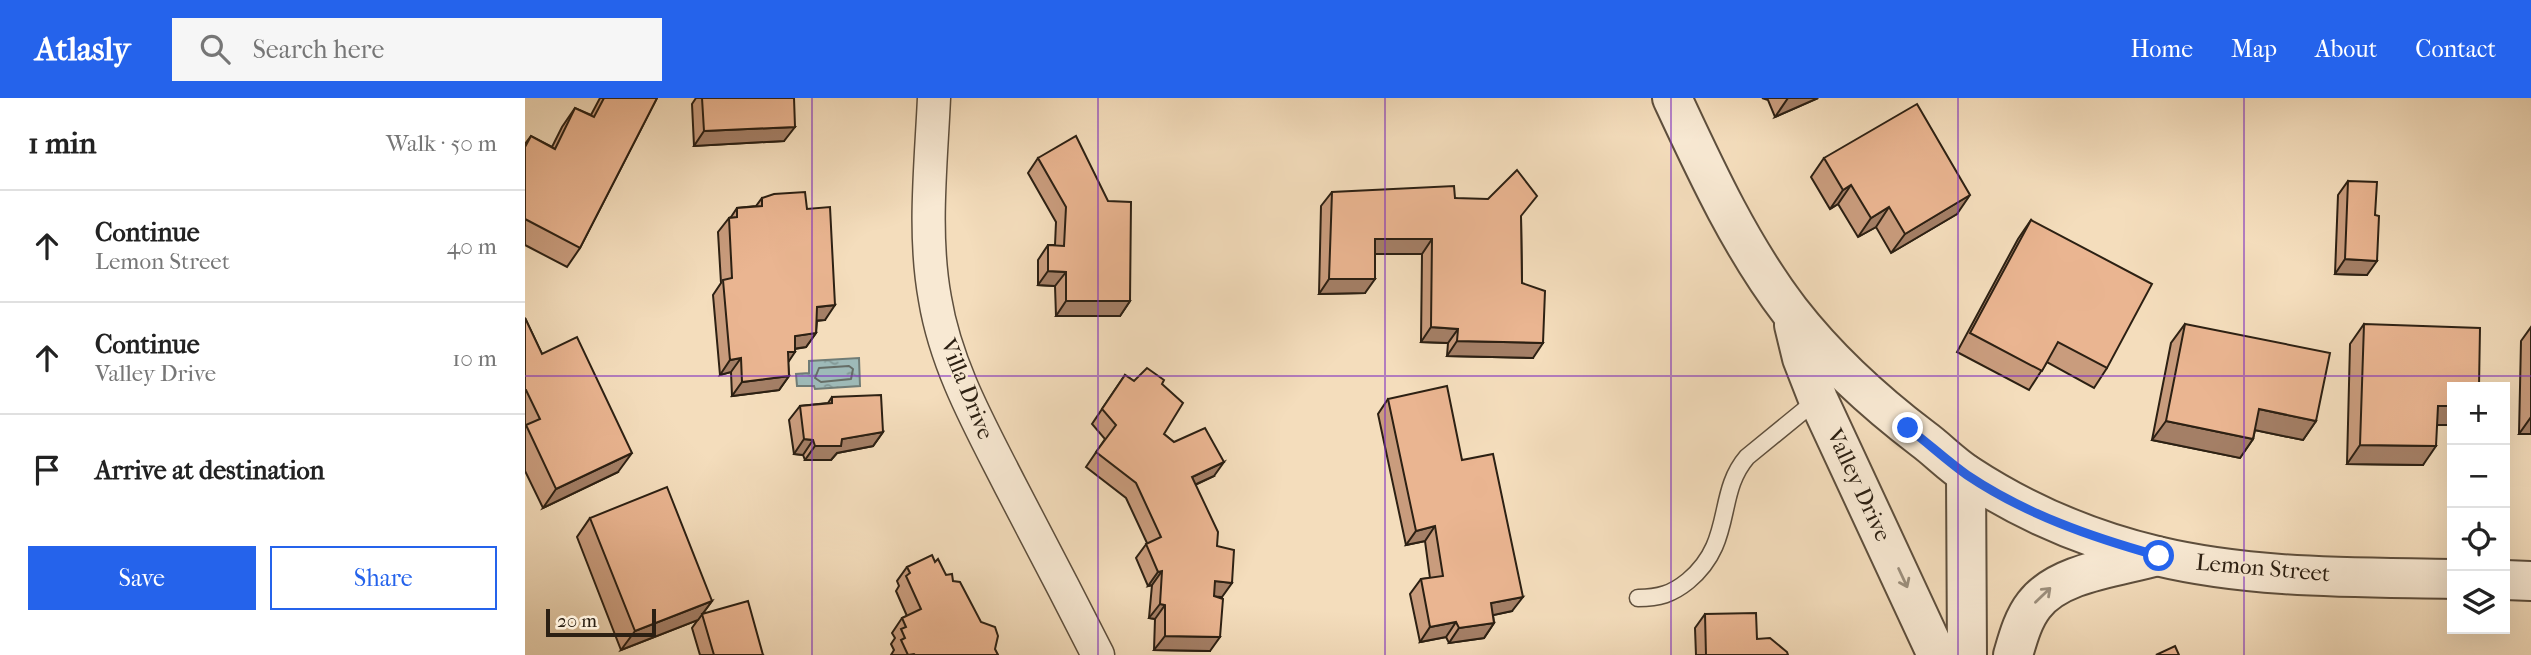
<!DOCTYPE html>
<meta charset="utf-8">
<style>
body{margin:0;font-family:"IM FELL French Canon",serif;background:#f6f6f6;color:#222}
.controls{position:absolute;right:21px;bottom:21px;display:grid;overflow:hidden;border-radius:0px;box-shadow:0 7px 28px #0002}
.controls button{width:63px;height:63px;display:grid;place-items:center;padding:0;border:0;border-bottom:2px solid #e0e0e0;background:#fff;color:#222;font:35px sans-serif}
.scale{position:absolute;left:21px;bottom:18px;width:110px;box-sizing:border-box;padding-left:7px;border:4px solid #2c2013;border-top:0;font-size:19px;line-height:24px;white-space:nowrap;color:#2c2013;-webkit-text-stroke:5px #f8e9d3;paint-order:stroke}
.stop{position:absolute;width:21px;height:21px;margin:-16px;border:5px solid #2563eb;border-radius:50%;background:#fff}
.stop.end{background:#2563eb;border-color:#fff;box-shadow:0 2px 7px #0008}
.list{margin:0;padding:0;list-style:none}
h2{display:flex;justify-content:space-between;align-items:center;height:91px;margin:0;padding:0 28px;font-size:30px}
h2 small{font-size:23px;font-weight:400;color:#767676}
.list li{display:grid;grid-template-columns:46px 1fr auto;gap:21px;align-items:center;box-sizing:border-box;height:112px;padding:0 28px;border-top:2px solid #e0e0e0}
.list b{display:block;font-size:26px;white-space:nowrap}
.list p{margin:0;font-size:23px;white-space:nowrap;color:#767676}
.list em{font-size:23px;font-style:normal;color:#767676}
.actions{display:flex;gap:14px;padding:21px 28px}
.actions a{flex:1;padding:16px 0;border:2px solid #2563eb;border-radius:0px;text-align:center;font-size:24px;color:#2563eb}
.actions .main{background:#2563eb;color:#fff}
.icon{flex:none;width:38px;height:38px;fill:none;stroke:currentColor;stroke-width:2;stroke-linecap:round;stroke-linejoin:round}
.map{position:relative;flex:none;width:2006px;height:557px;overflow:hidden}
header{display:flex;align-items:center;gap:42px;box-sizing:border-box;height:98px;padding:0 35px;background:#2563eb;color:#fff}
header strong{font-size:33px}
nav{display:flex;gap:38px;margin-inline-start:auto;font-size:24px}
.search{width:490px;height:63px;background:#f6f6f6;display:flex;align-items:center;gap:18px;box-sizing:border-box;padding:0 24px;border-radius:0px;color:#767676;font-size:26px}
main{display:flex}
aside{flex:1;background:#fff}
.map>svg:first-child{display:block}
.water{fill:url(#water-ripples);stroke:#707c76;stroke-width:2}
.lines{fill:none;stroke-linecap:round;stroke-linejoin:round}
.shore{stroke:#656d66;stroke-width:2}
.service-casing{stroke:#5e4f3d;stroke-width:19}
.minor-casing{stroke:#5e4f3d;stroke-width:35}
.tertiary-casing{stroke:#5e4f3d;stroke-width:42}
.service{stroke:#f8e9d3;stroke-width:16}
.minor{stroke:#f8e9d3;stroke-width:32}
.tertiary{stroke:#f8e9d3;stroke-width:38}
.wall{fill:#c99c7d;stroke:#2c2013;stroke-width:2}
.shaded-wall{fill:#a47f66;stroke:#2c2013;stroke-width:2}
.building{fill:#eab591;stroke:#2c2013;stroke-width:2}
.oneway{stroke:#9c8f7d}
.route{stroke:#2563eb;stroke-width:9}
.grid{fill:none;stroke:#7b2cbf;stroke-width:2;stroke-opacity:0.55}
.labels{text-anchor:middle;dominant-baseline:central;stroke-width:5;stroke-linejoin:round;paint-order:stroke}
.street-label{font-size:23px;fill:#2c2013;stroke:#f8e9d3}
</style>
<header>
<strong>Atlasly</strong>
<div class="search"><svg class="icon" aria-label="search" viewBox="0 0 24 24"><circle cx="10" cy="10" r="6"/><path d="M15 15l6 6"/></svg>Search here</div>
<nav><a>Home</a><a>Map</a><a>About</a><a>Contact</a></nav>
</header>
<main>
<aside>
<h2>1 min<small>Walk · 50 m</small></h2>
<ul class="list">
<li><svg class="icon" aria-label="ahead" viewBox="0 0 24 24"><path d="M12 20V5M6 11l6-6 6 6"/></svg><div><b>Continue</b><p>Lemon Street</p></div><em>40 m</em></li>
<li><svg class="icon" aria-label="ahead" viewBox="0 0 24 24"><path d="M12 20V5M6 11l6-6 6 6"/></svg><div><b>Continue</b><p>Valley Drive</p></div><em>10 m</em></li>
<li><svg class="icon" aria-label="arrive" viewBox="0 0 24 24"><path d="M6 21V4h12l-3 4 3 4H6"/></svg><div><b>Arrive at destination</b></div></li>
</ul>
<div class="actions"><a class="main">Save</a><a>Share</a></div>
</aside>
<div class="map">
<svg width="2006" height="557" viewBox="0 0 2006 557">
<defs>
<pattern id="water-ripples" width="26" height="14" patternUnits="userSpaceOnUse" patternTransform="scale(1.75)"><rect width="26" height="14" fill="#9ebab8"/><path d="M2 4q2-2 4 0t4 0M15 11q2-2 4 0t4 0" fill="none" stroke="#819794"/></pattern>
</defs>
<rect width="100%" height="100%" fill="#f4ddbc"/>
<filter id="stains"><feTurbulence type="fractalNoise" baseFrequency=".00286" numOctaves="4"/><feColorMatrix values="0 0 0 0 .2 0 0 0 0 .09 0 0 0 0 .02 0 0 0 .5 -.17"/></filter>
<radialGradient id="worn" r=".72"><stop offset=".6" stop-color="#630" stop-opacity="0"/><stop offset="1" stop-color="#630" stop-opacity=".3"/></radialGradient>
<path class="water" d="M334,260L335,288L290,291L289,288H272L271,276L284,275V263Z"/>
<g class="lines">
<path class="shore" d="M324,268L328,271L326,281L296,284L290,280L294,270Z"/>
<g class="service-casing">
<path id="service" d="M1113,500C1134,500 1147,496 1163,483C1210,444 1190,396 1222,359L1293,301"/>
</g>
<g class="minor-casing">
<path id="minor" d="M409,0C406,66 398,136 410,201C421,268 455,328 485,387C515,444 544,500 573,557"/>
</g>
<g class="tertiary-casing">
<g id="tertiary">
<path d="M1147,0C1181,73 1216,149 1265,213C1303,262 1348,303 1398,341C1413,352 1427,367 1443,377C1501,415 1565,442 1632,458C1728,481 1830,479 1927,481"/>
<path d="M1269,227L1277,260L1293,301L1412,557"/>
<path d="M1441,376L1442,557"/>
<path d="M1980,482L2006,483"/>
<path d="M1488,557C1493,540 1498,521 1509,507C1534,474 1594,469 1632,458"/>
</g>
</g>
<use href="#service" class="service"/>
<use href="#minor" class="minor"/>
<use href="#tertiary" class="tertiary"/>
</g>
<g class="wall">
<path d="M75,0H132L55,150L42,169L0,147V46L6,38L27,49L37,29L50,10L66,17Z"/>
<path d="M171,0H269L259,43L169,48L167,6Z"/>
<path d="M1237,0H1293L1250,19L1243,2Z"/>
<path d="M513,60L605,203L595,218H531L530,188L513,187V162L523,147H530L531,124L503,75Z"/>
<path d="M1299,60L1432,116L1366,155L1351,129L1333,139L1313,106L1305,111L1286,79Z"/>
<path d="M1823,83L1850,117L1842,177L1810,176L1813,97Z"/>
<path d="M807,94L930,100L996,120L997,185L1008,260L922,258L923,245L896,244L897,156H850L840,195L794,196L796,108Z"/>
<path d="M237,100L282,111L300,222L292,223L291,235L281,249L270,251L263,264L264,278L254,292L207,298L206,274L195,277L188,197L196,185L193,134L204,120L206,119L212,110L231,108Z"/>
<path d="M1506,122L1582,270L1569,290L1522,264L1504,292L1432,254L1493,141Z"/>
<path d="M0,220L17,256L93,374L18,410L0,373Z"/>
<path d="M1660,226L1791,323L1778,342L1730,332L1728,341L1715,360L1627,342L1646,245Z"/>
<path d="M1839,226L1912,327L1898,367L1822,366L1825,246Z"/>
<path d="M2006,229V336H1994L1996,243Z"/>
<path d="M600,277L609,283L637,286L639,336L689,378L670,387L692,448L697,499L689,498L685,553L629,552L630,521L624,520L627,487L623,488L611,460L622,445L601,400L561,369L580,341L567,326Z"/>
<path d="M307,299L358,334L348,348L312,355L306,362H280L278,357L269,356L264,322L275,308L303,305Z"/>
<path d="M863,301L937,362L987,513L968,517L969,525L959,540L924,545L921,539L895,544L885,496L896,481L905,480L900,443L881,447L853,316Z"/>
<path d="M65,420L187,503L173,522L96,552L52,439Z"/>
<path d="M410,464L421,477L428,483L473,557H366L369,552L366,546L370,540L367,535L377,520L382,518L371,493L374,488L372,483L382,469Z"/>
<path d="M177,516L238,557H175L167,530Z"/>
<path d="M1180,516L1232,541L1263,557H1171L1170,530Z"/>
</g>
<g class="shaded-wall">
<path d="M1263,0H1293L1250,19Z"/>
<path d="M270,29L259,43L169,48L179,33Z"/>
<path d="M1326,87L1313,106L1305,111L1318,92Z"/>
<path d="M1445,97L1432,116L1366,155L1380,136Z"/>
<path d="M1364,109L1351,129L1333,139L1346,120Z"/>
<path d="M850,141H907L897,156H840Z"/>
<path d="M1820,161L1852,163L1842,177L1810,176Z"/>
<path d="M523,173L541,174L530,188L513,187Z"/>
<path d="M804,181H850L840,195L794,196Z"/>
<path d="M541,203H605L595,218H531Z"/>
<path d="M310,207L300,222L282,223L292,209Z"/>
<path d="M906,229L933,231L923,245L896,244Z"/>
<path d="M291,235L281,249L260,252L270,238Z"/>
<path d="M932,243L1018,245L1008,260L922,258Z"/>
<path d="M263,254H270L260,269Z"/>
<path d="M216,260L206,274L195,277L205,262Z"/>
<path d="M264,278L254,292L207,298L217,284Z"/>
<path d="M1913,308H1927V327H1899Z"/>
<path d="M1734,311L1791,323L1778,342L1720,330Z"/>
<path d="M2006,319V336H1994Z"/>
<path d="M1641,323L1728,341L1715,360L1627,342Z"/>
<path d="M358,334L348,348L312,355L306,362H280L290,348L317,341Z"/>
<path d="M279,341L288,342L278,357L269,356Z"/>
<path d="M1835,347L1911,348L1898,367L1822,366Z"/>
<path d="M107,355L93,374L18,410L31,391Z"/>
<path d="M699,364L689,378L656,393L667,379Z"/>
<path d="M910,428L900,443L881,447L891,433Z"/>
<path d="M637,473L627,487L623,488L633,474Z"/>
<path d="M690,483L707,485L697,499L680,498Z"/>
<path d="M998,499L987,513L955,520L966,505Z"/>
<path d="M187,503L173,522L96,552L110,533Z"/>
<path d="M635,506L640,507L630,521L624,520Z"/>
<path d="M931,524L921,539L895,544L905,529Z"/>
<path d="M969,525L959,540L924,545L934,530Z"/>
<path d="M640,538L695,539L685,553L629,552Z"/>
</g>
<g class="building">
<path d="M79,0H132L55,150L0,121V49L6,38L30,51L50,10L69,19Z"/>
<path d="M177,0H269L270,29L179,33Z"/>
<path d="M1392,6L1445,97L1380,136L1364,109L1346,120L1326,87L1318,92L1299,60Z"/>
<path d="M551,38L583,103L606,104L605,203H541V174L523,173V147L539,148L541,109L513,60Z"/>
<path d="M992,72L1012,98L996,118L997,185L1020,193L1018,245L932,243L933,231L906,229L907,141H850V181H804L807,94L929,88L930,100L963,101Z"/>
<path d="M1823,83L1852,84L1850,117L1854,118L1852,163L1820,161Z"/>
<path d="M280,94L282,111L305,109L310,207L292,209L291,235L270,238V254H263L264,278L217,284L216,260L205,262L198,182L207,180L204,120L212,119V110L237,108V100L249,96Z"/>
<path d="M1506,122L1627,186L1582,270L1533,244L1517,273L1445,235Z"/>
<path d="M0,220L17,256L52,239L107,355L31,391L1,327L15,321L1,292H0Z"/>
<path d="M1660,226L1805,255L1791,323L1734,311L1728,341L1641,323Z"/>
<path d="M1839,226L1955,230L1954,289H1927V308H1913L1911,348L1835,347Z"/>
<path d="M622,270L639,282L637,286L658,305L639,336L649,344L680,330L699,364L667,379L693,434L692,448L709,452L707,485L690,483L689,498L698,501L695,539L640,538V507L635,506L637,473L633,474L621,446L636,439L611,385L571,354L591,327L577,311L600,277L609,283Z"/>
<path d="M922,288L937,362L968,356L998,499L966,505L969,525L934,530L931,524L905,529L896,481L918,478L910,428L891,433L863,301Z"/>
<path d="M356,297L358,334L317,341L316,348H290L288,342L279,341L275,308L307,305V299Z"/>
<path d="M142,389L187,503L110,533L65,420Z"/>
<path d="M407,457L410,464L413,461L421,477L427,476L428,483L435,484L456,524L470,529L473,538L470,551L473,557H390L389,556L383,557L376,542L380,540L376,531L381,529L377,520L396,511L381,478L385,475L382,469Z"/>
<path d="M223,503L238,557H189L177,516Z"/>
<path d="M1231,515L1232,541L1245,540L1262,554L1263,557H1181L1180,516Z"/>
<path d="M1650,548L1654,557H1631Z"/>
</g>
<defs><path id="oneway-shaft" d="M-6 0H5M1.5-3L5.5 0L1.5 3" fill="none" stroke-width="1.6" stroke-linecap="round" stroke-linejoin="round" transform="scale(1.75)"/></defs>
<g class="oneway">
<use href="#oneway-shaft" transform="translate(1378 480) rotate(65)"/>
<use href="#oneway-shaft" transform="translate(1518 497) rotate(-44)"/>
</g>
<g class="lines">
<path class="route" d="M1383,330C1403,345 1422,363 1442,377C1500,416 1566,439 1634,458"/>
</g>
<path class="grid" d="M287,0V557M573,0V557M860,0V557M1146,0V557M1433,0V557M1719,0V557M0,278H2006"/>
<g class="labels">
<g class="street-label">
<text transform="translate(442 291) rotate(68)">Villa Drive</text>
<text transform="translate(1334 387) rotate(65)">Valley Drive</text>
<text transform="translate(1738 470) rotate(5)">Lemon Street</text>
</g>
</g>
<rect width="100%" height="100%" filter="url(#stains)"/>
<rect width="100%" height="100%" fill="url(#worn)"/>
</svg>
<div class="controls">
<button>+</button>
<button>−</button>
<button><svg class="icon" aria-label="locate" viewBox="0 0 24 24"><circle cx="12" cy="12" r="6"/><path d="M12 2v4M12 18v4M2 12h4M18 12h4"/></svg></button>
<button><svg class="icon" aria-label="layers" viewBox="0 0 24 24"><path d="M12 4l9 5-9 5-9-5zM3 14l9 5 9-5"/></svg></button>
</div>
<div class="scale">20 m</div>
<div class="stop" style="left:1634px;top:458px"></div>
<div class="stop end" style="left:1383px;top:330px"></div>
</div>
</main>
